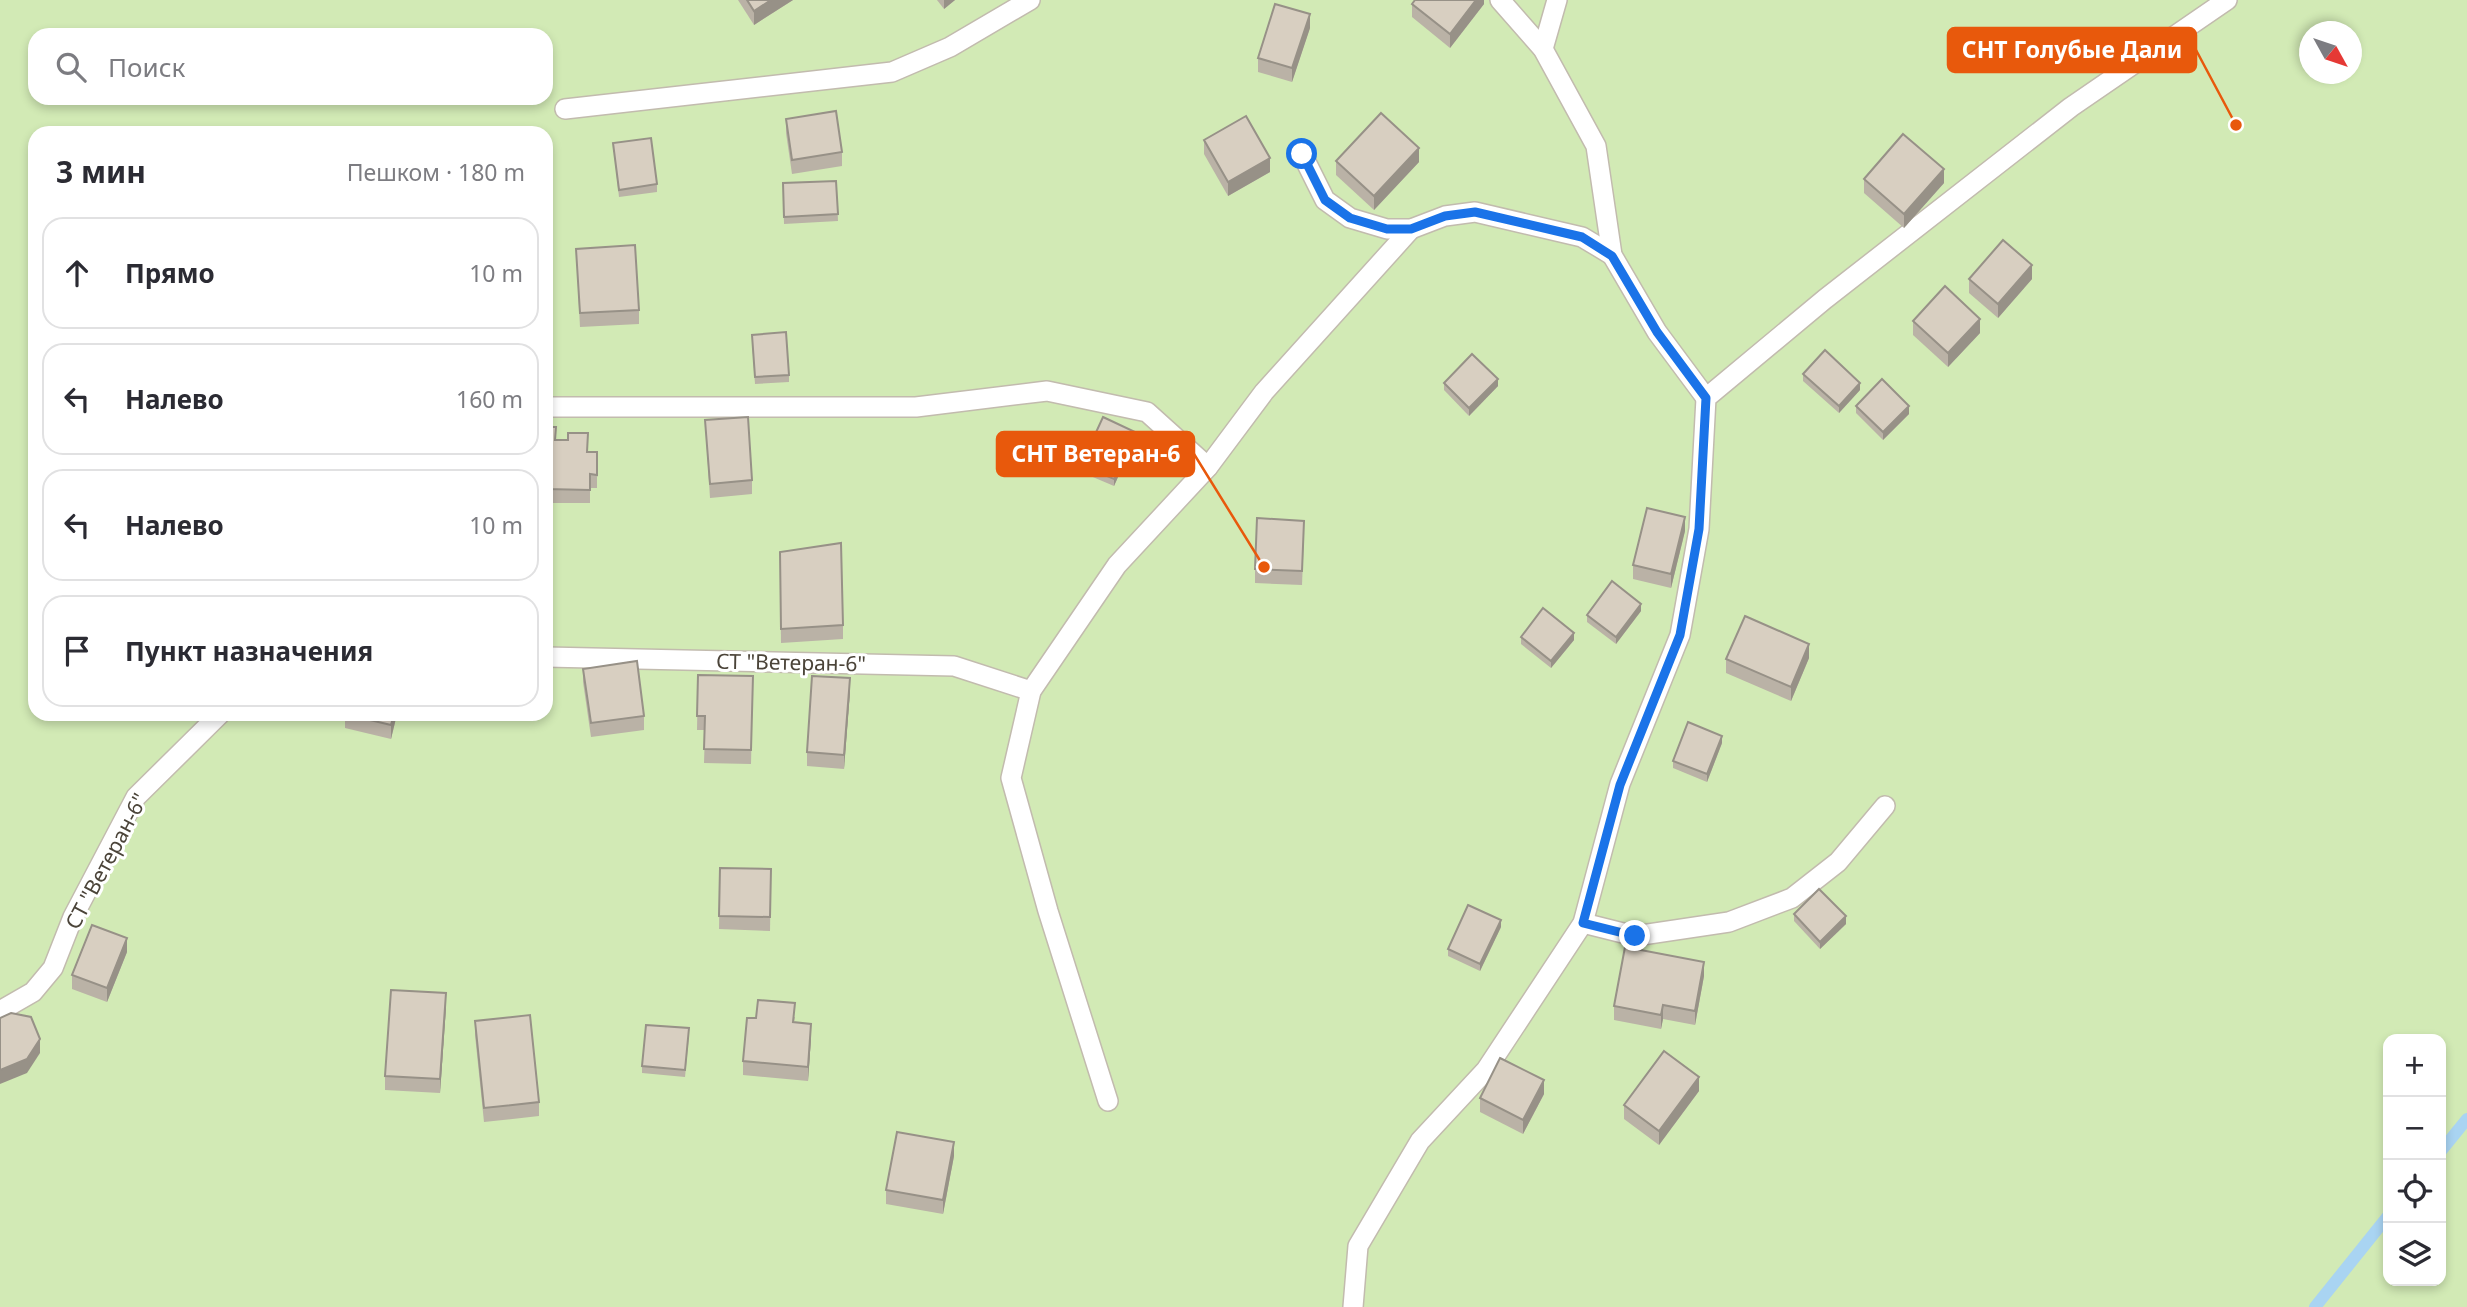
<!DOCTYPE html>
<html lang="ru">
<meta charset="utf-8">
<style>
body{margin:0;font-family:"Noto Sans",sans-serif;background:#f2f2f3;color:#2b2b33}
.controls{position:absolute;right:21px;bottom:21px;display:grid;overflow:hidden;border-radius:14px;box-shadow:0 4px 10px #0003}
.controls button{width:63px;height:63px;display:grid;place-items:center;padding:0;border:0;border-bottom:2px solid #e1e1e2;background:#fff;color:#2b2b33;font:35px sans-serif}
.compass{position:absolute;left:2299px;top:21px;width:63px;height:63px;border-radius:50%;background:#fff;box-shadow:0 4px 10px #0003;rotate:130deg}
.stop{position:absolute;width:21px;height:21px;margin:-16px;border:5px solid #1a73e8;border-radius:50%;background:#fff}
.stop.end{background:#1a73e8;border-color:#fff;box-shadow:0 2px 7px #0008}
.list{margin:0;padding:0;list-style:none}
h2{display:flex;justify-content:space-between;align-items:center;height:91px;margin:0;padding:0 28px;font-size:30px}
h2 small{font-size:23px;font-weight:400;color:#7c7c81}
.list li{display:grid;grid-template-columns:46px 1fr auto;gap:21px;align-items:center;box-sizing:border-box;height:112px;margin:0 14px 14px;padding:0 14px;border:2px solid #e1e1e2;border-radius:21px}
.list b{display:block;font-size:26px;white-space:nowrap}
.list em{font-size:23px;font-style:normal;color:#7c7c81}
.icon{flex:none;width:38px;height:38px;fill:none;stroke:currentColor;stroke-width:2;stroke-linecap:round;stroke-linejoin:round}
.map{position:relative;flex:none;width:2467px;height:1307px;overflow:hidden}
.search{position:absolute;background:#fff;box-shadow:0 4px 10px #0003;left:28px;top:28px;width:525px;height:77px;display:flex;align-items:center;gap:18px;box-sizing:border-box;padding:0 24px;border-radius:21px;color:#7c7c81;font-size:26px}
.panel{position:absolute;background:#fff;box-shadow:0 4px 10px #0003;left:28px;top:126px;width:525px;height:595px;border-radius:21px}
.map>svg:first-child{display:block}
.green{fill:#d2eab5;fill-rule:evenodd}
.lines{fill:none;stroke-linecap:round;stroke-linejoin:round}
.stream{stroke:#a9d4f2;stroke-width:12}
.service-casing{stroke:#c2bbae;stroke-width:22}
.service{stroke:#fff;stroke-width:19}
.wall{fill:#bab2a6}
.shaded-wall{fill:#979187}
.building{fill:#d8cfc1;stroke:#979187;stroke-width:2}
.route{stroke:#1a73e8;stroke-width:9}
.labels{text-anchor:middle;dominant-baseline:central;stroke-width:6;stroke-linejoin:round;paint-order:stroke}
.street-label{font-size:21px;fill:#4b4439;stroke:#fff}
.leader{fill:none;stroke:#e8590c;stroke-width:2.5}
.callout-dot{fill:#e8590c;stroke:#fff;stroke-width:2.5}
.callout{fill:#e8590c;stroke:#e8590c;stroke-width:2.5}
.callout-label{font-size:23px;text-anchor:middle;font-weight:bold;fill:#fff}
</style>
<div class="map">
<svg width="2467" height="1307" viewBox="0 0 2467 1307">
<rect width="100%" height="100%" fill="#f6f3ec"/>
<path class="green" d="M0,0H2467V1307H0ZM2310,32H2352V74H2310ZM35,35H546V98H35ZM35,133H546V714H35ZM2388,1039H2441V1281H2388Z"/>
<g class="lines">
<g class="stream">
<path d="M2441,1151L2467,1119"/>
<path d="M2315,1307L2388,1216"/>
</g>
<g class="service-casing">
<g id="service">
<path d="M1500,0L1543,49L1596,146L1612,255L1657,332L1706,398"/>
<path d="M1543,49L1557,0"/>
<path d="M565,109L892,72L950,47L1030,0"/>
<path d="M1302,154L1325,200L1350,218L1387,229H1411L1445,216L1475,212L1582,237L1612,255"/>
<path d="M546,407H916L1047,391L1147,412L1208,467"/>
<path d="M546,657L954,666L1031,691"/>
<path d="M1583,923L1635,936L1729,922L1792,898L1838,862L1885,806"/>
<path d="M0,1011L33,992L53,968L73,917L136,797L220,714"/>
<path d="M1108,1101L1048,911L1011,778L1031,691L1117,565L1208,467L1264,392L1411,229"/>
<path d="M1353,1307L1358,1246L1420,1141L1486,1070L1583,923L1620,784L1680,635L1699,529L1706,398L1825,299L2071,107L2227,0"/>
</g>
</g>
<use href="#service" class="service"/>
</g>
<g class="wall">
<path d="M738,0H793L754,25Z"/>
<path d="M937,0H955L944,9Z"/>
<path d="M1484,0V4L1450,48L1412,17V4Z"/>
<path d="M1310,28L1292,82L1258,72V58Z"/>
<path d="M786,119L842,152V166L792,174L786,133Z"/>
<path d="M1204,140L1270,172L1228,196L1204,154Z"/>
<path d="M613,143L657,184V192L619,197Z"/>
<path d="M1336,161L1419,162L1374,210L1336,175Z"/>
<path d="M1864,179L1944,183L1904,228L1864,193Z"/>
<path d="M836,181L838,221L784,224L783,183Z"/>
<path d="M576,249L639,310V324L580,327Z"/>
<path d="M1969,279H2032L1998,318L1969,293Z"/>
<path d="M1913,321L1980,333L1948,367L1913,335Z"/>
<path d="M752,342L789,375V382L755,384Z"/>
<path d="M1803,374L1860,390L1839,413L1803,381Z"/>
<path d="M1444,383L1498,386L1469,416L1444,390Z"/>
<path d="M1856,406L1909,414L1883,440L1856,413Z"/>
<path d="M705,420L752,480V494L710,498Z"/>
<path d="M546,427L556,440L588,452H597V488H590V503H546Z"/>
<path d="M1135,439L1114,486L1081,472V465Z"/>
<path d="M1685,531L1671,588L1633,579V565Z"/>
<path d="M1304,535L1302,585L1255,583V569Z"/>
<path d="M780,552L843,625V639L781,643Z"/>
<path d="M1641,611L1616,644L1587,622V615Z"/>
<path d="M1521,637L1574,640L1551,668L1521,644Z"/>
<path d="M1809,658L1791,701L1726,673V659Z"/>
<path d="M583,669L644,716V730L591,737L583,682Z"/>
<path d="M698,675L753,676L751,764L704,763L705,730H697Z"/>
<path d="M850,692L844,769L807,766V752Z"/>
<path d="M345,714H397L391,739L345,728Z"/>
<path d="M1722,743L1707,782L1673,768V761Z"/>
<path d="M720,868L771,869L770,931L719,929Z"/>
<path d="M1794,914L1846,924L1820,949L1794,921Z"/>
<path d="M1501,927L1480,971L1448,956V949Z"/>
<path d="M127,952L107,1002L72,989V975Z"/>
<path d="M1704,976L1695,1025L1663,1019L1661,1029L1614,1020V1006Z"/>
<path d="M446,1007L440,1093L385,1090V1076Z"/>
<path d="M795,1017L794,1022L811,1038L808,1081L743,1075V1061L756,1018Z"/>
<path d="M475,1021L539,1102V1116L484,1122L475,1035Z"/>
<path d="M689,1036L685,1077L642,1073V1066Z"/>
<path d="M1699,1091L1659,1145L1624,1119V1105Z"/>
<path d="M1544,1094L1523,1134L1480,1112V1098Z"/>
<path d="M954,1156L943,1214L886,1204V1190Z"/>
</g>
<g class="shaded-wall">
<path d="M771,0H793L754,25V11Z"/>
<path d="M944,0H955L944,9Z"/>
<path d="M1476,0H1484V4L1450,48V34Z"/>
<path d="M1310,14V28L1292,82V68Z"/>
<path d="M1419,148V162L1374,210V196Z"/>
<path d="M1270,158V172L1228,196V182Z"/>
<path d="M1944,169V183L1904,228V214Z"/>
<path d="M2032,265V279L1998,318V304Z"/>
<path d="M1980,319V333L1948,367V353Z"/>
<path d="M1498,379V386L1469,416V408Z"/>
<path d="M1860,383V390L1839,413V406Z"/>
<path d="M1909,406V414L1883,440V432Z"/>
<path d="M1135,432V439L1114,486V479Z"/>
<path d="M1685,517V531L1671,588V574Z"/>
<path d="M1641,604V611L1616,644V637Z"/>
<path d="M1574,633V640L1551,668V661Z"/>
<path d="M1809,644V658L1791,701V687Z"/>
<path d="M850,678V692L844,769V755Z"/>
<path d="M394,714H397L391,739V725Z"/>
<path d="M1722,736V743L1707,782V774Z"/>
<path d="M1846,916V924L1820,949V942Z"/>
<path d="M1501,920V927L1480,971V964Z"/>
<path d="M127,938V952L107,1002V988Z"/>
<path d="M1704,962V976L1695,1025V1011Z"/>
<path d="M446,993V1007L440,1093V1079Z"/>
<path d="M1663,1005V1019L1661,1029V1015Z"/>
<path d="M811,1024V1038L808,1081V1067Z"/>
<path d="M40,1039V1053L27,1073L0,1084V1070Z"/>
<path d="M1699,1077V1091L1659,1145V1131Z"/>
<path d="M1544,1080V1094L1523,1134V1120Z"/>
<path d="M954,1142V1156L943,1214V1200Z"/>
</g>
<g class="building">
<path d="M747,0H771L754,11Z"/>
<path d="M1415,0H1476L1450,34L1412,4Z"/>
<path d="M1275,4L1310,14L1292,68L1258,58Z"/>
<path d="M836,111L842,152L792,160L786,119Z"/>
<path d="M1381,113L1419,148L1374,196L1336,161Z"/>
<path d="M1246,116L1270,158L1228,182L1204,140Z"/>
<path d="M1903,134L1944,169L1904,214L1864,179Z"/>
<path d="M651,138L657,184L619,190L613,143Z"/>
<path d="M836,181L838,214L784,217L783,183Z"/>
<path d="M2003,240L2032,265L1998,304L1969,279Z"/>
<path d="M635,245L639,310L580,313L576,249Z"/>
<path d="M1945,286L1980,319L1948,353L1913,321Z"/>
<path d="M786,332L789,375L755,377L752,335Z"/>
<path d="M1825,350L1860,383L1839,406L1803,374Z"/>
<path d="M1472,354L1498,379L1469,408L1444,383Z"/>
<path d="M1882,379L1909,406L1883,432L1856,406Z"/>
<path d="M748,417L752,480L710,484L705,420Z"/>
<path d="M1103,417L1135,432L1114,479L1081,465Z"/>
<path d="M546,427H556L555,440H568V433H588L587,452H597V475L590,474V490L546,489Z"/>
<path d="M1647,508L1685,517L1671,574L1633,565Z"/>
<path d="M1257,518L1304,521L1302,571L1255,569Z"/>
<path d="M841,543L843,625L781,629L780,552Z"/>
<path d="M1612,581L1641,604L1616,637L1587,615Z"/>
<path d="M1543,608L1574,633L1551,661L1521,637Z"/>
<path d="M1745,616L1809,644L1791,687L1726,659Z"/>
<path d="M637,661L644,716L591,723L583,669Z"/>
<path d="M698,675L753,676L751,750L704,749L705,716H697Z"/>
<path d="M812,676L850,678L844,755L807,752Z"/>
<path d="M345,714H394L391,725Z"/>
<path d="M1688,722L1722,736L1707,774L1673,761Z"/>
<path d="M720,868L771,869L770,917L719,916Z"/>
<path d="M1819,889L1846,916L1820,942L1794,914Z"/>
<path d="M1468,905L1501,920L1480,964L1448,949Z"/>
<path d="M92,925L127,938L107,988L72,975Z"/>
<path d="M1625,947L1704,962L1695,1011L1663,1005L1661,1015L1614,1006Z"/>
<path d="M391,990L446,993L440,1079L385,1076Z"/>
<path d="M758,1000L795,1003L793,1022L811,1024L808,1067L743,1061L747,1018H756Z"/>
<path d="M11,1013L31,1017L40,1039L27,1059L0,1070V1018Z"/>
<path d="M530,1015L539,1102L484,1108L475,1021Z"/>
<path d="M646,1025L689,1028L685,1070L642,1066Z"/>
<path d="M1664,1051L1699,1077L1659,1131L1624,1105Z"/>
<path d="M1500,1058L1544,1080L1523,1120L1480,1098Z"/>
<path d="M897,1132L954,1142L943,1200L886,1190Z"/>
</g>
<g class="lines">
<path class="route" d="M1302,154L1325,200L1350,218L1387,229H1411L1445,216L1475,212L1582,237L1612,256L1657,332L1706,398L1699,529L1680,635L1620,785L1583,923L1635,936"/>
</g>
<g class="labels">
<g class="street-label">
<text transform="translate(791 662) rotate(1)">СТ "Ветеран-6"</text>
<text transform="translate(106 861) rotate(-62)">СТ "Ветеран-6"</text>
</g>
</g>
<path class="leader" d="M2236 125L2196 50M1264 567L1194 454"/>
<g class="callout-dot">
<circle cx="2236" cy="125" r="7"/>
<circle cx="1264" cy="567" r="7"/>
</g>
<g class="callout">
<rect x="1948" y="28" width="248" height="44" rx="7"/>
<rect x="997" y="432" width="197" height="44" rx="7"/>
</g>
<g class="callout-label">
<text x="2072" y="58">СНТ Голубые Дали</text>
<text x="1096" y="462">СНТ Ветеран-6</text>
</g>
</svg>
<div class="controls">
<button>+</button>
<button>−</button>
<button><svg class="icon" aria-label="locate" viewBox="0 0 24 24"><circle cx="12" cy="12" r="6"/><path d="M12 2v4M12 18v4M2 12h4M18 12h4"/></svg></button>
<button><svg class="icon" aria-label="layers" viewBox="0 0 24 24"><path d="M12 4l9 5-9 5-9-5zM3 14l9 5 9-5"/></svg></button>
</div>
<svg class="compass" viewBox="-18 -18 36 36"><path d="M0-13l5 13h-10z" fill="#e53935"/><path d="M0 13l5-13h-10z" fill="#7c7c81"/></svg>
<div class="stop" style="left:1302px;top:154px"></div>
<div class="stop end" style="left:1635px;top:936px"></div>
<div class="search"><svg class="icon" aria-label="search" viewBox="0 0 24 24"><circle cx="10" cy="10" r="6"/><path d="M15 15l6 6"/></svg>Поиск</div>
<section class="panel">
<h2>3 мин<small>Пешком · 180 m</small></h2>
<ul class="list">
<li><svg class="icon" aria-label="ahead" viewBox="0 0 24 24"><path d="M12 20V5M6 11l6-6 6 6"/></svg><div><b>Прямо</b></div><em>10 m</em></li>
<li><svg class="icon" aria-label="left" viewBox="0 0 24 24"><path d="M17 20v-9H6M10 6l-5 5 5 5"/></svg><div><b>Налево</b></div><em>160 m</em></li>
<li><svg class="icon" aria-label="left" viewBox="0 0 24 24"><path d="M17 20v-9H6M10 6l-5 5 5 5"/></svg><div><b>Налево</b></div><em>10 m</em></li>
<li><svg class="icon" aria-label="arrive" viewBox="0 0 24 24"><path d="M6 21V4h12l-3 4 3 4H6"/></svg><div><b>Пункт назначения</b></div></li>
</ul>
</section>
</div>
